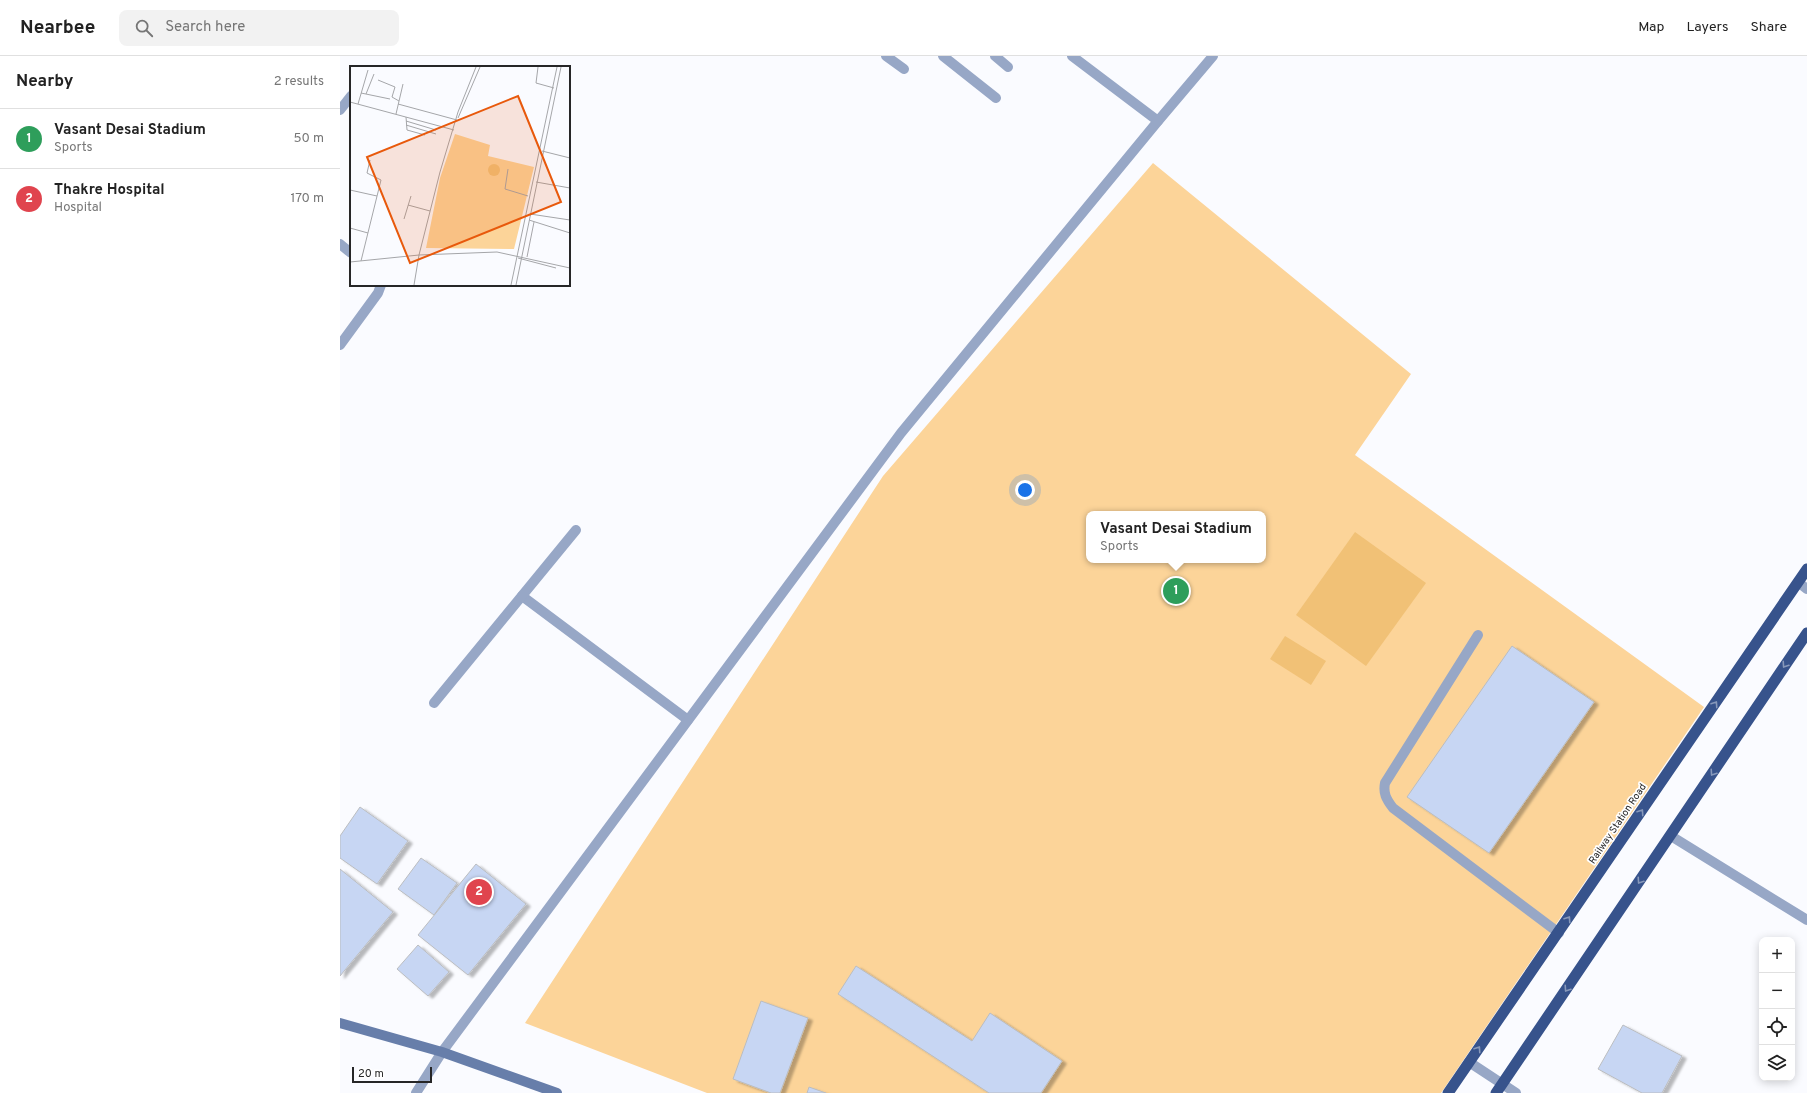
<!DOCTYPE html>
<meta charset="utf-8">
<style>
body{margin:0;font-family:Overpass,sans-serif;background:#f2f2f2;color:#222}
.controls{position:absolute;right:12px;bottom:12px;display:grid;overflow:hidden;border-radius:8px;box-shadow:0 2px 10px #0003}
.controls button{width:36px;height:36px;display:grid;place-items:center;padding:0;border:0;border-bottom:1px solid #e0e0e0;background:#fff;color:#222;font:20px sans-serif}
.scale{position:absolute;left:12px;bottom:10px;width:80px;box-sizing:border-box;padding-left:4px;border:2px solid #262627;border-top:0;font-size:11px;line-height:14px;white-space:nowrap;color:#262627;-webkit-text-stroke:3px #fff;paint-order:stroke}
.you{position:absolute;left:685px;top:434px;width:14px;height:14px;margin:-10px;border:3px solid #fff;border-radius:50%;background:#1a73e8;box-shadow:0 0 0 6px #1a73e833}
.badge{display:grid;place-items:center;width:26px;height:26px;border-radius:50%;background:#765a2d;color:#fff;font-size:13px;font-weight:700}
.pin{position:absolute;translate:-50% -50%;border:2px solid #fff;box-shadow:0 1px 4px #0006}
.popup{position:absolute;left:746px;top:455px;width:180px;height:52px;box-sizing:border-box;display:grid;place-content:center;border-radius:8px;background:#fff;filter:drop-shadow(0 1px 3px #0005);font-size:13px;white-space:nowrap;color:#767676}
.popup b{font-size:15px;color:#222}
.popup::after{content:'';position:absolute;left:50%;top:100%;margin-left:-8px;border:8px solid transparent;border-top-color:#fff}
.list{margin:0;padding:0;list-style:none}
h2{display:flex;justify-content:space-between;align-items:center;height:52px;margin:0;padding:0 16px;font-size:17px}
h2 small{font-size:13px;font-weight:400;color:#767676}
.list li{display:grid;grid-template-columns:26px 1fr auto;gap:12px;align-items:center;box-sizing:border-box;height:60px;padding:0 16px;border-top:1px solid #e0e0e0}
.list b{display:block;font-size:15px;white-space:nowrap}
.list p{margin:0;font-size:13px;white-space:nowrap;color:#767676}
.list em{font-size:13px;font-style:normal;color:#767676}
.icon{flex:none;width:22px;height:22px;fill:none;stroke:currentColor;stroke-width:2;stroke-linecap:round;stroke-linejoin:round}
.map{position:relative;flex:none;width:1467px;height:1037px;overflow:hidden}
header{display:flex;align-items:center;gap:24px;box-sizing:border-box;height:56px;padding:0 20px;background:#fff;border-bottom:1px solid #e0e0e0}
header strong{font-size:19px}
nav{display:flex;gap:22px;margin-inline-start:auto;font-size:14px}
.search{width:280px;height:36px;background:#f2f2f2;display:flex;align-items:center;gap:10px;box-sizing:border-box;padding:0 14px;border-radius:8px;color:#767676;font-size:15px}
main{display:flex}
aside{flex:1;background:#fff}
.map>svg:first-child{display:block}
.green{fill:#fcd499;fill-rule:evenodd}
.water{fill:#f1c176}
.building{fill:#c7d6f3;stroke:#bbbdc0;filter:url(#shadow)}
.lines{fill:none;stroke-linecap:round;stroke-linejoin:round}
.service{stroke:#97a7c6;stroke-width:10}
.minor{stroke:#97a7c6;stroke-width:10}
.tertiary{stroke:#97a7c6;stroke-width:10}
.secondary{stroke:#677eaa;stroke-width:10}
.trunk{stroke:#37538c;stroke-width:11}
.oneway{stroke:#8798ba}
.labels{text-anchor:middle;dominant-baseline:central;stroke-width:3.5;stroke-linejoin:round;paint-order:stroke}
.street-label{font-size:10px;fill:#262627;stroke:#fff}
.inset-road{fill:none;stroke:#a5a6a9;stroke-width:1}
.view{fill:#e8590c;fill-opacity:0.15;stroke:#e8590c;stroke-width:2}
.inset-edge{fill:none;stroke:#262627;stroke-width:2}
</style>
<header>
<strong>Nearbee</strong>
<div class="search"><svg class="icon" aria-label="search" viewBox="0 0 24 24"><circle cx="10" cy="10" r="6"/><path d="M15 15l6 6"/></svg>Search here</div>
<nav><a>Map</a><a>Layers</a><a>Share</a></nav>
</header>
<main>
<aside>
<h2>Nearby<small>2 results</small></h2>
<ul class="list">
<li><span class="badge" style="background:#2e9e5b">1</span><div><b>Vasant Desai Stadium</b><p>Sports</p></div><em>50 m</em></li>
<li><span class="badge" style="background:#e0444e">2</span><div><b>Thakre Hospital</b><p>Hospital</p></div><em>170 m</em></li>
</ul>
</aside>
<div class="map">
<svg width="1467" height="1037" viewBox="0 0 1467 1037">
<defs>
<filter id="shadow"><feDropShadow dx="4.5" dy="2.5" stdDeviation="1" flood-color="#0004"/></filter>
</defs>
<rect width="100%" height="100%" fill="#fafbff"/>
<path class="green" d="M813,107L1071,318L1015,399L1364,651L1101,1037H367L185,967L543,420ZM749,458H923V504H749Z"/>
<g class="water">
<path d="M1015,476L1086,527L1026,610L956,559Z"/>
<path d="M945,580L986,605L971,629L930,603Z"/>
</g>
<g class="building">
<path d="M1172,590L1254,646L1149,797L1067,741Z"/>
<path d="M20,751L68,785L37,828L0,802V780Z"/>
<path d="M81,802L117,827L94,859L58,833Z"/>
<path d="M136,808L186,848L128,919L78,879Z"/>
<path d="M0,813L53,856L0,920Z"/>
<path d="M78,889L109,916L88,940L57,913Z"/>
<path d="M516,910L632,985L650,957L722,1005L701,1037H649L498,938Z"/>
<path d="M421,945L468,962L440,1037H431L393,1023Z"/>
<path d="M1283,969L1342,1000L1322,1037H1302L1258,1013Z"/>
<path d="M469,1031L486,1037H467Z"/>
</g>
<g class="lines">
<g class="service">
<path d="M0,54L11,40"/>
<path d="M0,188L11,197"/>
<path d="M0,289L38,237L41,229"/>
<path d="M1138,579L1045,727C1043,737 1046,743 1053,752L1219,877"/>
</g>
<g class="minor">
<path d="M546,0L564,13"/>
<path d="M603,0L656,42"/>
<path d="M655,0L668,11"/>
<path d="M732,0L818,65"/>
<path d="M1458,526L1467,533"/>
<path d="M182,540L348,664"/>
<path d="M94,647L236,474"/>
<path d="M1331,780L1467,864"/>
<path d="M1129,1006L1176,1037"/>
</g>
<path class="tertiary" d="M76,1037L102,996L561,377L818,65L873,0"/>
<path class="secondary" d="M0,967L102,996L217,1037"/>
<g class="trunk">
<path d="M1108,1037L1467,513"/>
<path d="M1156,1037L1467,577"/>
</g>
</g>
<defs><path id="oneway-chevron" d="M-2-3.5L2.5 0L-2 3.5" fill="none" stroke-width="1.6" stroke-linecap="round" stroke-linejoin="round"/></defs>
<g class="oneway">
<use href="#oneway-chevron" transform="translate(1445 609) rotate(124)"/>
<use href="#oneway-chevron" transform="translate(1375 648) rotate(-56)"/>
<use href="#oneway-chevron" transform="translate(1373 717) rotate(124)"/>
<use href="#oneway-chevron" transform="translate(1301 756) rotate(-56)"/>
<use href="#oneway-chevron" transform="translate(1300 825) rotate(124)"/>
<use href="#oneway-chevron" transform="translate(1228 863) rotate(-56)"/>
<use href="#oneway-chevron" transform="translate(1227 933) rotate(124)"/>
<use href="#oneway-chevron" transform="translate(1138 993) rotate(-56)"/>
</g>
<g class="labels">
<g class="street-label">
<text transform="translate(1278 768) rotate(-56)">Railway Station Road</text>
</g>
</g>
<g transform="translate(10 10)">
<rect width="220" height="220" fill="#fafbff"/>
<path d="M105,68L140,79L138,90L184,101L164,183L76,182L90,112Z" fill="#fcd499"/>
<path d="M138 104a6 6 0 1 1 12 0a6 6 0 1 1-12 0Z" fill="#f1c176"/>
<path class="inset-road" d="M188,1L186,17L204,22M28,14L45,21L42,31L49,35M11,27L40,33M16,28L24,8M0,36L104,64M8,38L18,4M48,38L107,54M46,48L53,18M56,51L57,64L75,69M108,52L130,1M56,55L86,64M56,59L86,68M192,85L220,92M158,103L155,123L178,130M186,116L220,122M0,124L27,130M58,139L80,145M180,148L220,154M54,153L61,130M179,154L220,167M0,162L18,167M177,191L184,156M168,192L206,202M11,195L31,114L17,107L20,94M0,196L69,189L147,186L220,202M64,219L69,189L90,106L108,46L126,1M161,219L207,1M166,219L211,1"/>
<path class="view" d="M168,30L211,136L60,197L17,91Z"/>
<rect width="220" height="220" class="inset-edge"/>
</g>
</svg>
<div class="controls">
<button>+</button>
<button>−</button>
<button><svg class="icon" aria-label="locate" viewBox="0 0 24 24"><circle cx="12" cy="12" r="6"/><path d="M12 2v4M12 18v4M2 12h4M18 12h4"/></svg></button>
<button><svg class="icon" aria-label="layers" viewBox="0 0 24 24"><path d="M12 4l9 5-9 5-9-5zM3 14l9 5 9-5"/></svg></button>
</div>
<div class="scale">20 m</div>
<div class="you"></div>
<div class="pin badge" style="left:836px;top:535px;background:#2e9e5b">1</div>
<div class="popup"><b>Vasant Desai Stadium</b>Sports</div>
<div class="pin badge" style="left:139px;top:836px;background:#e0444e">2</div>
</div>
</main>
